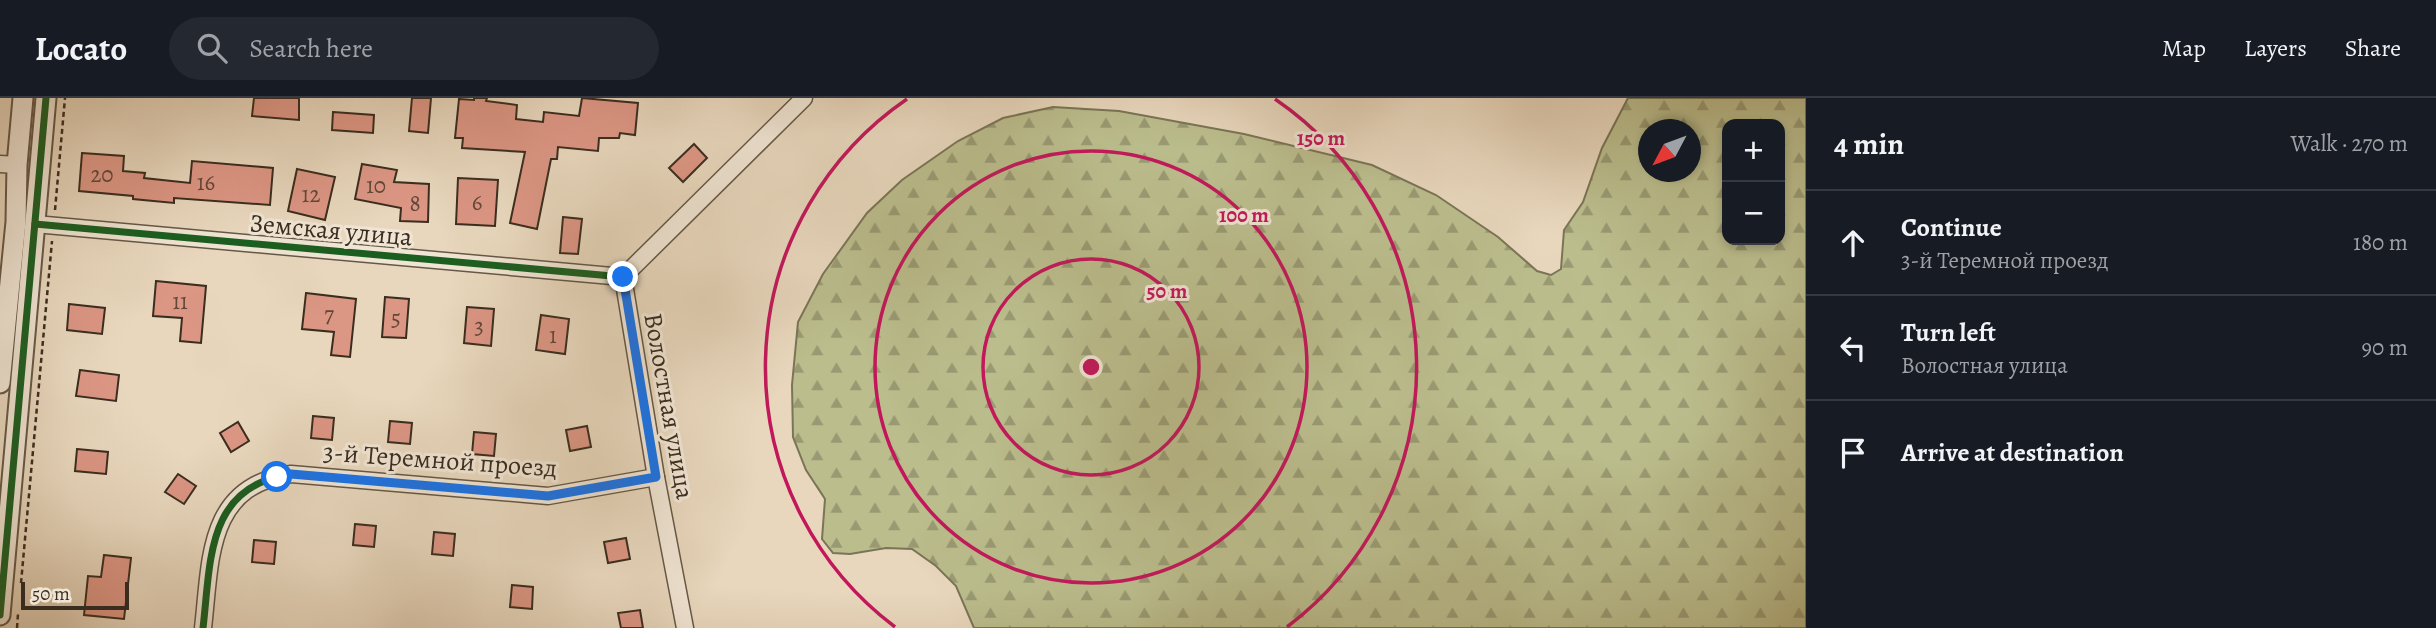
<!DOCTYPE html>
<meta charset="utf-8">
<style>
body{margin:0;font-family:Alegreya,serif;background:#242831;color:#f1f3f6}
.controls{position:absolute;right:21px;top:21px;display:grid;overflow:hidden;border-radius:14px;box-shadow:0 4px 10px #0003}
.controls button{width:63px;height:63px;display:grid;place-items:center;padding:0;border:0;border-bottom:2px solid #363941;background:#171b24;color:#f1f3f6;font:35px sans-serif}
.compass{position:absolute;left:1638px;top:21px;width:63px;height:63px;border-radius:50%;background:#171b24;box-shadow:0 4px 10px #0003;rotate:229deg}
.scale{position:absolute;left:21px;bottom:18px;width:108px;box-sizing:border-box;padding-left:7px;border:4px solid #3a2d1f;border-top:0;font-size:19px;line-height:24px;white-space:nowrap;color:#3a2d1f;-webkit-text-stroke:5px #f0e5d4;paint-order:stroke}
.stop{position:absolute;width:21px;height:21px;margin:-16px;border:5px solid #1a73e8;border-radius:50%;background:#fff}
.stop.end{background:#1a73e8;border-color:#fff;box-shadow:0 2px 7px #0008}
.list{margin:0;padding:0;list-style:none}
h2{display:flex;justify-content:space-between;align-items:center;height:91px;margin:0;padding:0 28px;font-size:30px}
h2 small{font-size:23px;font-weight:400;color:#9ea1a6}
.list li{display:grid;grid-template-columns:46px 1fr auto;gap:21px;align-items:center;box-sizing:border-box;height:105px;padding:0 28px;border-top:2px solid #363941}
.list b{display:block;font-size:26px;white-space:nowrap}
.list p{margin:0;font-size:23px;white-space:nowrap;color:#9ea1a6}
.list em{font-size:23px;font-style:normal;color:#9ea1a6}
.icon{flex:none;width:38px;height:38px;fill:none;stroke:currentColor;stroke-width:2;stroke-linecap:round;stroke-linejoin:round}
.map{position:relative;flex:none;width:1806px;height:530px;overflow:hidden}
header{display:flex;align-items:center;gap:42px;box-sizing:border-box;height:98px;padding:0 35px;background:#171b24;border-bottom:2px solid #363941}
header strong{font-size:33px}
nav{display:flex;gap:38px;margin-inline-start:auto;font-size:24px}
.search{width:490px;height:63px;background:#242831;display:flex;align-items:center;gap:18px;box-sizing:border-box;padding:0 24px;border-radius:38px;color:#9ea1a6;font-size:26px}
main{display:flex}
aside{flex:1;background:#171b24}
.map>svg:first-child{display:block}
.forest{fill:url(#forest-firs);stroke:#7a7556;stroke-width:2;fill-rule:evenodd}
.building{fill:#dc9684;stroke:#3a2d1f;stroke-width:2}
.lines{fill:none;stroke-linecap:round;stroke-linejoin:round}
.minor-casing{stroke:#665846;stroke-width:19}
.tertiary-casing{stroke:#665846;stroke-width:23}
.path{stroke:#3a2d1f;stroke-width:2.5;stroke-dasharray:5 3.5;stroke-linecap:butt}
.minor{stroke:#f0e5d4;stroke-width:16}
.tertiary{stroke:#f0e5d4;stroke-width:19}
.cycleway-casing{stroke:#f0e5d4;stroke-width:11}
.cycleway{stroke:#1b5e20;stroke-width:7}
.route{stroke:#1a73e8;stroke-width:9}
.ring{fill:none;stroke:#c2185b;stroke-width:3.5}
.labels{text-anchor:middle;dominant-baseline:central;stroke-width:6;stroke-linejoin:round;paint-order:stroke}
.number-label{font-size:23px;fill:#624738}
.street-label{font-size:26px;fill:#3a2d1f;stroke:#f0e5d4}
.centre{fill:#c2185b;stroke:#f0e5d4;stroke-width:3.5}
.ring-label{font-size:21px;text-anchor:middle;font-weight:bold;fill:#c2185b;stroke:#f0e5d4;stroke-width:6;stroke-linejoin:round;paint-order:stroke}
</style>
<header>
<strong>Locato</strong>
<div class="search"><svg class="icon" aria-label="search" viewBox="0 0 24 24"><circle cx="10" cy="10" r="6"/><path d="M15 15l6 6"/></svg>Search here</div>
<nav><a>Map</a><a>Layers</a><a>Share</a></nav>
</header>
<main>
<div class="map">
<svg width="1806" height="530" viewBox="0 0 1806 530">
<defs>
<pattern id="forest-firs" width="22" height="20" patternUnits="userSpaceOnUse" patternTransform="scale(1.75)"><rect width="22" height="20" fill="#bbbd8d"/><path d="M5 1l3.5 6h-7zM16 11l3.5 6h-7z" fill="#999a73"/></pattern>
</defs>
<rect width="100%" height="100%" fill="#e8d7bd"/>
<filter id="stains"><feTurbulence type="fractalNoise" baseFrequency=".00286" numOctaves="4"/><feColorMatrix values="0 0 0 0 .2 0 0 0 0 .09 0 0 0 0 .02 0 0 0 .5 -.17"/></filter>
<radialGradient id="worn" r=".72"><stop offset=".6" stop-color="#630" stop-opacity="0"/><stop offset="1" stop-color="#630" stop-opacity=".3"/></radialGradient>
<path class="forest" d="M1628,0H1806V530H974L956,488L936,468L912,451L886,450L850,456L833,455L822,441L825,401L806,372L793,339L792,287L798,224L823,176L867,115L902,82L958,43L1003,20L1053,9L1119,13L1244,36L1372,67L1436,97L1498,139L1537,173L1551,177L1561,171L1564,132L1583,104L1602,50ZM1727,26H1780V142H1727ZM1648,32H1690V74H1648Z"/>
<g class="building">
<path d="M254,0H299V22L252,18Z"/>
<path d="M412,0H431L428,35L409,33Z"/>
<path d="M474,0H487L486,3L517,7L516,21L543,24L544,14L579,18L582,0L638,5L635,37L620,35L619,40H599L598,53L558,49L557,61H551L537,131L510,125L525,54L462,50L463,40H455L459,1L474,2Z"/>
<path d="M333,14L374,17L373,35L332,32Z"/>
<path d="M694,46L707,60L683,84L669,70Z"/>
<path d="M82,55L124,58L123,73L145,75L144,80L190,85L192,63L273,70L270,107L174,100V105L133,101V98L79,93Z"/>
<path d="M362,66L397,72L394,84L429,86L428,124L400,123L401,110L355,101Z"/>
<path d="M297,71L335,79L325,122L288,113Z"/>
<path d="M458,80L498,82L495,128L456,126Z"/>
<path d="M563,119L582,121L578,156L560,155Z"/>
<path d="M156,183L206,188L201,245L180,243L182,220L153,218Z"/>
<path d="M306,195L356,201L350,259L331,257L334,234L302,231Z"/>
<path d="M385,199L409,201L406,240L382,239Z"/>
<path d="M69,206L105,210L102,236L67,232Z"/>
<path d="M467,209L494,211L491,248L464,245Z"/>
<path d="M541,217L569,221L565,256L536,252Z"/>
<path d="M80,272L119,277L116,303L76,298Z"/>
<path d="M313,318L334,320L332,342L311,340Z"/>
<path d="M390,323L412,325L410,346L388,344Z"/>
<path d="M238,324L249,343L231,354L220,335Z"/>
<path d="M587,328L591,349L570,353L566,332Z"/>
<path d="M474,334L496,336L494,358L472,356Z"/>
<path d="M77,351L108,354L106,376L75,373Z"/>
<path d="M178,376L196,388L184,406L165,394Z"/>
<path d="M355,426L376,428L374,449L353,447Z"/>
<path d="M434,434L455,436L453,458L432,456Z"/>
<path d="M626,440L630,461L608,465L604,444Z"/>
<path d="M254,442L276,444L274,466L252,464Z"/>
<path d="M104,457L131,460L124,521L84,517L88,478L101,479Z"/>
<path d="M512,487L533,489L532,511L510,509Z"/>
<path d="M640,512L643,530H621L618,515Z"/>
</g>
<g class="lines">
<g class="minor-casing">
<g id="minor">
<path d="M0,66L17,67"/>
<path d="M35,126L623,179"/>
<path d="M623,179L656,379L685,530"/>
<path d="M623,179L804,0"/>
<path d="M203,530C211,462 206,388 291,376L548,398L656,379"/>
</g>
</g>
<g class="tertiary-casing">
<g id="tertiary">
<path d="M0,285L16,124L17,67L23,0"/>
<path d="M0,517L46,0"/>
</g>
</g>
<g class="path">
<path d="M55,112L65,0"/>
<path d="M21,485L52,143"/>
<path d="M17,530L18,516"/>
</g>
<use href="#minor" class="minor"/>
<use href="#tertiary" class="tertiary"/>
<g class="cycleway-casing">
<g id="cycleway">
<path d="M35,126L623,179"/>
<path d="M0,517L46,0"/>
<path d="M203,530C211,462 206,388 291,376L548,398L656,379"/>
</g>
</g>
<use href="#cycleway" class="cycleway"/>
</g>
<g class="lines">
<path class="route" d="M277,379L291,376L548,398L656,379L623,179"/>
</g>
<g class="ring">
<circle cx="1091" cy="269" r="108"/>
<circle cx="1091" cy="269" r="216"/>
<path d="M895 529A325 325 0 0 1 907 1M1275 1A325 325 0 0 1 1287 529"/>
</g>
<g class="labels">
<g class="number-label">
<text x="102" y="76">20</text>
<text x="206" y="84">16</text>
<text x="376" y="87">10</text>
<text x="311" y="96">12</text>
<text x="477" y="104">6</text>
<text x="415" y="105">8</text>
<text x="180" y="203">11</text>
<text x="329" y="216">7</text>
<text x="396" y="220">5</text>
<text x="479" y="228">3</text>
<text x="553" y="237">1</text>
</g>
<g class="street-label">
<text transform="translate(331 132) rotate(5)">Земская улица</text>
<text transform="translate(669 308) rotate(80)">Волостная улица</text>
<text transform="translate(440 362) rotate(4)">3-й Теремной проезд</text>
</g>
</g>
<circle cx="1091" cy="269" r="10" class="centre"/>
<g class="ring-label">
<text x="1321" y="47">150 m</text>
<text x="1244" y="124">100 m</text>
<text x="1167" y="200">50 m</text>
</g>
<rect width="100%" height="100%" filter="url(#stains)"/>
<rect width="100%" height="100%" fill="url(#worn)"/>
</svg>
<div class="controls">
<button>+</button>
<button>−</button>
</div>
<svg class="compass" viewBox="-18 -18 36 36"><path d="M0-13l5 13h-10z" fill="#e53935"/><path d="M0 13l5-13h-10z" fill="#9ea1a6"/></svg>
<div class="scale">50 m</div>
<div class="stop" style="left:277px;top:379px"></div>
<div class="stop end" style="left:623px;top:179px"></div>
</div>
<aside>
<h2>4 min<small>Walk · 270 m</small></h2>
<ul class="list">
<li><svg class="icon" aria-label="ahead" viewBox="0 0 24 24"><path d="M12 20V5M6 11l6-6 6 6"/></svg><div><b>Continue</b><p>3-й Теремной проезд</p></div><em>180 m</em></li>
<li><svg class="icon" aria-label="left" viewBox="0 0 24 24"><path d="M17 20v-9H6M10 6l-5 5 5 5"/></svg><div><b>Turn left</b><p>Волостная улица</p></div><em>90 m</em></li>
<li><svg class="icon" aria-label="arrive" viewBox="0 0 24 24"><path d="M6 21V4h12l-3 4 3 4H6"/></svg><div><b>Arrive at destination</b></div></li>
</ul>
</aside>
</main>
